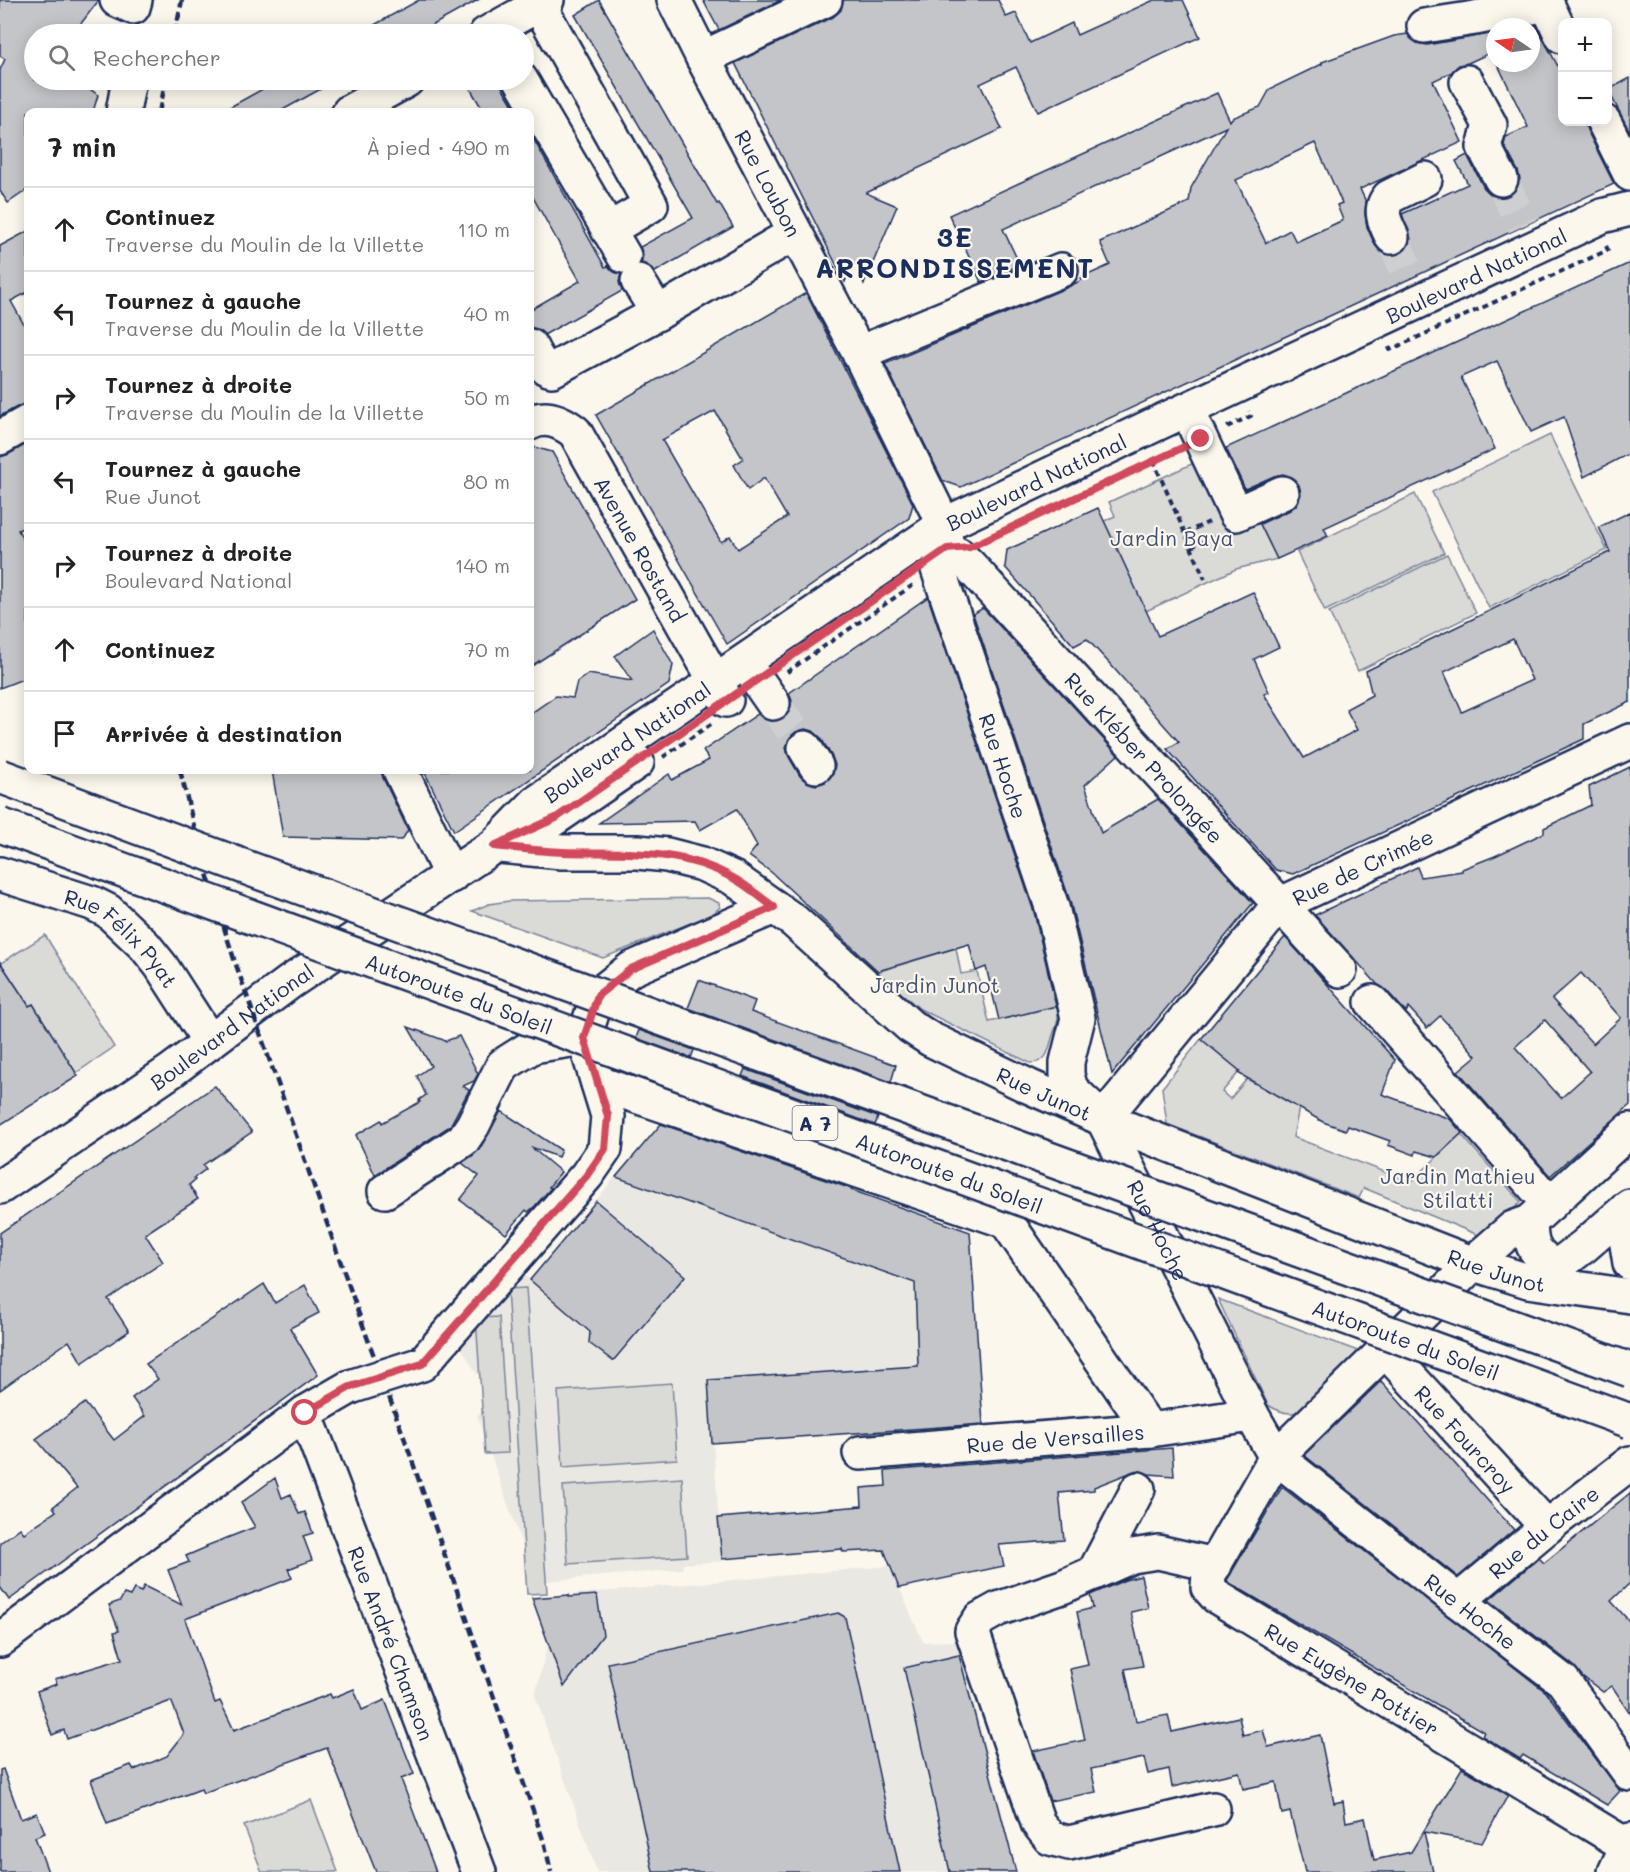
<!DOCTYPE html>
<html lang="fr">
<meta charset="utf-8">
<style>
body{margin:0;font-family:Mali,sans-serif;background:#f6f6f6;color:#222}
.controls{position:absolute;right:18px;top:18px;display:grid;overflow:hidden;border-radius:12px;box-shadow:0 3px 15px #0003}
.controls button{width:54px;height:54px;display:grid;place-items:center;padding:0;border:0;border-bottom:2px solid #e0e0e0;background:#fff;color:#222;font:30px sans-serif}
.compass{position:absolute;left:1486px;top:18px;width:54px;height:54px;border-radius:50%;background:#fff;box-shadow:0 3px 15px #0003;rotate:283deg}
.stop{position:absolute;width:18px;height:18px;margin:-14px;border:4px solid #d1495b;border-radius:50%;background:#fff}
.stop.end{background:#d1495b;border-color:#fff;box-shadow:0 2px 6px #0008}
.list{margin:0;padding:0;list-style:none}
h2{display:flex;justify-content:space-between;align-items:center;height:78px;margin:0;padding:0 24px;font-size:26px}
h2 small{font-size:20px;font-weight:400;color:#767676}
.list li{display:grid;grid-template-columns:39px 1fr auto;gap:18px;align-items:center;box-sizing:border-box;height:84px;padding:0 24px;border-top:2px solid #e0e0e0}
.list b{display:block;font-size:22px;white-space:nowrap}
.list p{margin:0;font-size:20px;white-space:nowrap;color:#767676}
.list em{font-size:20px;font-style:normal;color:#767676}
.icon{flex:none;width:33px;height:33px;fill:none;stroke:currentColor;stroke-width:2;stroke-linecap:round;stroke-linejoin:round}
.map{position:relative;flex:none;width:1630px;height:1872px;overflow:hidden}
.search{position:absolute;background:#fff;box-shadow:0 3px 15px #0003;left:24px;top:24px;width:510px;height:66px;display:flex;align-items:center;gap:15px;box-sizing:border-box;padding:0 21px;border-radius:33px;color:#767676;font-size:22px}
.panel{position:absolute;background:#fff;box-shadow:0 3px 15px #0003;left:24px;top:108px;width:510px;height:666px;border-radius:12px}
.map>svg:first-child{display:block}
.built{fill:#eae8e2}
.green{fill:#dadad7;stroke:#7a849a;stroke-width:1.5}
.building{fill:#c3c5c9;stroke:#1b2f5e;stroke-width:1.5;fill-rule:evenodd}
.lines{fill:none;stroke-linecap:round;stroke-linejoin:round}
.minor-tunnel{stroke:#cecfd0;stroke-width:33;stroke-dasharray:33 16;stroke-linecap:butt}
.minor-casing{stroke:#1b2f5e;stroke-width:38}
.path{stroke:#1b2f5e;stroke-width:4;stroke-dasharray:6 4.5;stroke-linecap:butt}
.minor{stroke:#fbf7ec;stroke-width:33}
.rail{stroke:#1b2f5e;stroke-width:4.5;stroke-dasharray:9 4.5;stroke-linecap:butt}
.minor-bridge-casing{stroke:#1b2f5e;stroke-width:38;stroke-linecap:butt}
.highway-bridge-casing{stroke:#1b2f5e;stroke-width:38;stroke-linecap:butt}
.minor-bridge{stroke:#fbf7ec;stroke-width:33}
.highway-bridge{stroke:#fbf7ec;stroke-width:33}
.route{stroke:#d1495b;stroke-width:8}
.labels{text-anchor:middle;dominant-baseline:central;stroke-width:4.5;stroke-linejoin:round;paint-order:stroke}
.shield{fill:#fbf7ec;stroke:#5e6b89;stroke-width:1.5}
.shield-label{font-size:20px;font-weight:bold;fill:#1b2f5e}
.street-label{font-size:21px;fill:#1b2f5e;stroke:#fbf7ec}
.park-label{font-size:21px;fill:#415176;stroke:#fbf7ec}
.district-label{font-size:27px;font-weight:bold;letter-spacing:1.5px;fill:#1b2f5e;stroke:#fbf7ec}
</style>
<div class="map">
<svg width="1630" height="1872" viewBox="0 0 1630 1872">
<rect width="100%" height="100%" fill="#fbf7ec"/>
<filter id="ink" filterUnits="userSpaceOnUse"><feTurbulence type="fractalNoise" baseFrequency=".0167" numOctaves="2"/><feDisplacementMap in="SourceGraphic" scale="12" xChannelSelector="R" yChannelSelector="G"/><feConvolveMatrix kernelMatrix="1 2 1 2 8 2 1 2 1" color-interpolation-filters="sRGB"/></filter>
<g filter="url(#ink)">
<g class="built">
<path d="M660,1123L970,1232L983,1424L713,1443L722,1561L683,1564L682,1569L535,1582L477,1415L495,1404L455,1337L514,1267L530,1280Z"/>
<path d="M890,1566L923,1642L958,1641L1017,1872H597L535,1695L547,1647L549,1646L532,1598Z"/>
</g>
<g class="green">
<path d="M1550,435L1607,550L1489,608L1432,492Z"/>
<path d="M1198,461L1232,534L1259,522L1277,559L1236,569L1146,611L1104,521L1115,516L1109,502Z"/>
<path d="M1415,494L1444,553L1325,611L1297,552Z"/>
<path d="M1447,554L1476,613L1358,671L1329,612Z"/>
<path d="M708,898L719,903L720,907L713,914L603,958L472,911L489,904L509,901Z"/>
<path d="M45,935L114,1047L76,1073L33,1004L29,1006L1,963Z"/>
<path d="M956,948L961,974L977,971L989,1022L1058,1006C1059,1022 1057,1023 1052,1038C1048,1052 1047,1063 1030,1063L920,1009L877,972Z"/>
<path d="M1201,1039L1240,1071L1222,1092L1230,1099L1247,1079L1299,1108L1293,1137L1411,1182L1461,1134L1521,1202L1483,1237L1364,1188L1359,1198L1167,1124L1162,1088Z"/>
<path d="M526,1288L547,1593L527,1594L507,1289Z"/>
<path d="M1218,1299L1358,1351L1359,1361C1344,1374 1310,1412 1291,1413C1282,1413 1276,1410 1268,1405Z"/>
<path d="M499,1317L508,1453L485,1454L476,1318Z"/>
<path d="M672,1383L677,1459L563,1467L558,1391Z"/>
<path d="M682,1478L687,1556L568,1564L563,1486Z"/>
<path d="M311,1800L338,1872H262L244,1826Z"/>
</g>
<g class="building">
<path d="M0,0H99L73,34H34V80H97L90,89L98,95L93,112H28V189L8,203L0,191V70L5,59L0,56Z"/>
<path d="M419,0H478L417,34H358Z"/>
<path d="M599,0L717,204L719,203L733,227L655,272L647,265L641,263L643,255L640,247L693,218L575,15Z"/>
<path d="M703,0H781L719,30Z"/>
<path d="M843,0H998L1006,17L1016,13L1030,43L1072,23L1077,35L1154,0H1183L1200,37L1038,112L1016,67L980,84L1002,129L866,193L897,206L864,284L857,264H852L845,282L735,63L833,17L841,10Z"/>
<path d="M1536,25L1563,76V122H1585L1587,130L1614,184L961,487L943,481L885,364L1068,287L1082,280L1081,278L1110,265L1100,242L1189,202L1191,188L1226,127L1003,229L1020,265L981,282L949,215L1217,93L1230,121L1232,118L1260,107L1270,89L1322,64V62L1394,36L1408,34L1417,43L1427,45L1495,33V58L1492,52L1468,63L1459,65L1452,72L1433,81L1462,142L1360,189L1366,202L1365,213L1367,227L1375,245L1382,253L1391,256L1400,254L1407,248L1411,239L1402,214L1468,184L1456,161L1467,155L1484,188L1492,195L1501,198L1509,196L1517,188L1520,179L1518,171L1504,145L1506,137L1528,127L1497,63H1531V27H1527ZM1315,143L1342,203L1337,205L1343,220L1296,242L1290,230L1266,243L1236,180Z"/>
<path d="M1630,78V132L1608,90Z"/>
<path d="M279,80H337L279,112H221Z"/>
<path d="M465,80H498L517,112H484Z"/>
<path d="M530,133L605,267L608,266L614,272L621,274L619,282L622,291L544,335L539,330L530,327V310L580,281L530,192Z"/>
<path d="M28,231V292L11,301L28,332V403L19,406L0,416V246Z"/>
<path d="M1630,263V453L1584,477L1564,417L1531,432L1497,361L1461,377L1495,449L1324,528L1328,536L1277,559L1260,524L1290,510L1297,504L1301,494L1299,485L1292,477L1283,474L1274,476L1245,489L1226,448Z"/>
<path d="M806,293L913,504L909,518L727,644L596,415ZM715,411L743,459L734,465L748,490L764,478L787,517L738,549L730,536L721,542L662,440Z"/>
<path d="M28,443V526L18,530L28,548V677L0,688V457L9,454Z"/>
<path d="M530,446L552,452L635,599L530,667Z"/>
<path d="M1098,508L1158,636L1253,592L1279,647L1254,659L1269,692L1264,694L1304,758L1357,730L1346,709L1372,695L1366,671L1610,552L1599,527L1630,512V702L1584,724V739L1293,874L1276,870L1167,749L1179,742L1110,664L1087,639L1074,646L1005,567L1007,550ZM1513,639L1532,680L1462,712L1444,672Z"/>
<path d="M928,597L1034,912L1056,1006L999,1020L986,967L976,971L969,944L878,971L771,872L749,856L757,846L737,809L700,830L695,821L599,823L669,774L672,780L709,760L703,751L758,714L766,720L775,722L783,719L790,710L792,701L789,693ZM805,729L813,731L821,738L832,757L835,765L833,774L825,782L816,785L807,782L800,776L789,757L786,748L789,739L796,732Z"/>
<path d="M983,608L1118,755L1085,785L1101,833L1158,799L1253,903L1112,1074L1070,901L973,614Z"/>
<path d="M653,629L673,665L669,684L454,831L425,773L423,774L421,770H530V714L556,696L573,698L577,682L588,674L632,681L615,656Z"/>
<path d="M1630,767V1105L1550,1176L1458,1071L1476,1056L1459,1036L1440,1016L1427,1028L1409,1008L1406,1012L1386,990L1377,984L1315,915L1417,867L1421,877L1462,871V869L1495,856L1544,833V828L1591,805L1589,787ZM1581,973L1621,1018L1593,1044L1552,999ZM1545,1020L1590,1072L1561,1098L1515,1047Z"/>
<path d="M272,770H381L383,778L408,830L402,840L283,837Z"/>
<path d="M1285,937L1395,1060L1382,1094L1450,1119L1462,1133L1436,1157L1416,1151L1415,1155L1388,1145L1390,1141L1368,1133L1348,1126L1346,1130L1323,1122L1238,1073L1240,1071L1201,1039Z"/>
<path d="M0,962L29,1006L33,1004L78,1076L0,1125Z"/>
<path d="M699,980L755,1001L751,1012L896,1065L891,1082L688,1008Z"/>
<path d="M408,1027L446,1041L459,1036L478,1074L474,1081L463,1086L469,1090L450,1126L375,1175L356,1135L381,1120L382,1123L420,1102L419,1100L426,1095L417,1076L431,1066Z"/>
<path d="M639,1030L694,1050L691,1058L636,1038Z"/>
<path d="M745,1069L878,1117L875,1125L742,1076Z"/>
<path d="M215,1086L252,1132L203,1165L206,1169L194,1178L195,1180L189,1185L198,1199L145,1234L163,1262L108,1299L129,1331L82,1363L69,1341L0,1390V1233Z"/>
<path d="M501,1111L561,1150L558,1157L531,1147L561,1172L549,1187L551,1188L535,1206L528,1212L526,1210L506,1234L460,1200L479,1176L462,1163L479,1150Z"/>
<path d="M661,1124L852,1189L851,1190L970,1232L983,1424L712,1443L708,1380L918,1366L915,1283L616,1177Z"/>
<path d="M596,1201L685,1276L613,1361L589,1343L590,1332L530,1280Z"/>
<path d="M264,1284L275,1303L305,1285L319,1313L290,1328L318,1375L9,1600L0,1587V1543L20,1528L24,1533L56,1511L53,1507L77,1488L36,1439L85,1403L114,1440L145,1416L132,1398L158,1379L146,1364Z"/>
<path d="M1381,1381L1514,1530L1458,1577L1304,1455Z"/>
<path d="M1172,1448L1174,1476L1149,1474L1137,1470L1094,1487V1490L1059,1493L1064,1540L999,1545L1004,1566L899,1588L884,1550L843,1552L842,1549L722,1559L718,1518L862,1506L861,1488L886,1486L885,1471Z"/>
<path d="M275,1478L282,1498L291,1494L299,1514L305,1512L313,1533L303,1536L312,1560L288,1569L292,1578L185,1619L215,1703L220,1701L234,1730L330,1694L332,1698L354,1689L362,1710L385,1700L414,1774L401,1779L436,1872H376L327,1748L203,1793L201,1789L107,1824L91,1780L131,1765L134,1770L167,1756L184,1734L173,1705L171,1701L67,1739L64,1730L52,1735L37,1691L57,1684L55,1679L122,1659L114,1632L119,1631L109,1605L120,1601L124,1594L130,1596L134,1589L141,1592L144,1586L182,1605L168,1570L189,1562L186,1556L207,1547L206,1546L255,1527L241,1503Z"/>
<path d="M1282,1487L1546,1692L1620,1791L1607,1805L1523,1755L1520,1759L1482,1736L1484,1732L1228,1582L1227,1580Z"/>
<path d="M1630,1493V1583L1611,1601L1630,1622V1713L1612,1686L1603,1692L1582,1676L1574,1666L1489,1600L1539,1558L1544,1563Z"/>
<path d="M1141,1576L1148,1608L1131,1612L1143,1666L1125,1669L1136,1721L1168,1715L1172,1732L1239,1717L1243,1735L1263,1730L1268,1747L1320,1735L1334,1803L1343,1801L1346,1822L1365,1818L1374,1860L1411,1852L1462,1768L1508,1795L1482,1843L1424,1832L1433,1872H1305L1290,1812L1282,1814L1276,1782L1243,1789L1239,1772L1172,1787L1169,1769L1148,1774L1144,1758L1091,1769L1096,1792L1050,1801L1033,1751L1085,1740L1070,1669L1088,1665L1077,1612L1093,1608L1090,1595L1125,1580Z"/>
<path d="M569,1595V1597L597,1595L603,1635L564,1687L532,1598Z"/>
<path d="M838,1613L845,1617L900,1872H653L608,1663Z"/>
<path d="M959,1655L1016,1872H950L904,1668Z"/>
<path d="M3,1769L21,1819L37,1813L45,1833L35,1837L48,1872H0V1770Z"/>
</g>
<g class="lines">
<g class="minor-tunnel">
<path d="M1501,179L1523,226"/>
<path d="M1392,237L1410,278"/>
<path d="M773,703L805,748"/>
</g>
<g class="minor-casing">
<g id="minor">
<path d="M117,0L133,7L135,0"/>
<path id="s1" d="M674,0L703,58L859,353L944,525L947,549L938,569L1052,907L1078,1018L1067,1062V1075L1071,1089L1103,1119L1252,1415L1276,1457L1458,1601L1563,1681L1630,1774"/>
<path d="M1545,0L1562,36"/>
<path d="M539,5L651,205L608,230"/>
<path d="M1424,26L1475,18L1547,4"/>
<path d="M486,34L547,0"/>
<path d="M703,58L825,0"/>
<path d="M521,80L624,256"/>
<path d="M1467,82L1490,125L1484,147L1501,179"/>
<path d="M123,112L129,80"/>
<path d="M349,112L407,80"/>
<path d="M1604,122L1630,174"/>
<path d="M1392,237C1385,223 1378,210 1389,197L1425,179"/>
<path d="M638,281L658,313"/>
<path d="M530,346C535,355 540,368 552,370L658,313L795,233"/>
<path d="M859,353L1061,270"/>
<path id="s2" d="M530,423C546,414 562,422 575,432L726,700"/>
<path d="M1196,429L1236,514L1282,493"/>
<path d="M0,438L28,422"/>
<path id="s3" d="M947,549L959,555L970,566L1340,970"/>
<path d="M757,680L773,703"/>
<path d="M805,748L816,766"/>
<path d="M400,770L451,876"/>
<path d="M507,840L548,823L637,762"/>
<path id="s4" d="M499,846L562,852H638L667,855L702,864L733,878L794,921L910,1026L930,1039L1028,1086L1103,1119L1474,1264L1528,1281L1630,1296"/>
<path id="s5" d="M0,874L92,903L108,911L145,946L161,966L210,1042"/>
<path d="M1372,1002L1550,1204"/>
<path d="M598,1083L1006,1221L1150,1430"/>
<path id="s6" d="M1103,1119L1279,905L1630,741"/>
<path id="s7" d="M0,1187L171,1071L290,982L494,846L536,803L944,525L1158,423L1602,216L1630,209"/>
<path d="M385,1191L463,1140L473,1125L503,1065L533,1046L584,1038"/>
<path d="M1627,1208L1625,1232L1630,1263"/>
<path d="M1530,1222C1531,1253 1535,1249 1555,1269"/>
<path d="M1538,1281L1584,1246L1630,1206"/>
<path id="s8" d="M1385,1350L1547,1527"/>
<path d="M422,1364L587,1175L605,1149L608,1116L584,1038L598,995L631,969L774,907"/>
<path id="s9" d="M305,1413L479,1872"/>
<path id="s10" d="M860,1453L1150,1430L1252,1415"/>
<path d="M1094,1573L1138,1489"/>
<path id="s11" d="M1458,1601L1547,1527L1630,1463"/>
<path d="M0,1640L305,1413L350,1387"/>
<path d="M1213,1809L1069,1843L1050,1838L1038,1823L972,1631L980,1619L998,1609L1062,1587L1132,1556L1158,1552L1215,1565"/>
<path d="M1626,1845L1217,1597L1208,1587L1209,1574L1276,1457L1482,1255L1513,1228L1530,1222L1630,1130"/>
<path d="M1615,1872L1630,1840"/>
</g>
</g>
<g class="path">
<path d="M1389,347L1390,350L1608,250L1606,246"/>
<path d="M1227,427L1251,416L1249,411"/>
<path d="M1153,460L1205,579"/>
<path d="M1053,508L1177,450"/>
<path d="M1185,533L1209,522"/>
<path d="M1191,547L1218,536"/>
<path d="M787,672L913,585"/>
<path d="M663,757L711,724"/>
</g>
<use href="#minor" class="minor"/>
<g class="rail">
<path d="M175,34L182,0"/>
<path d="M159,112L166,80"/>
<path d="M180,770L201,855L234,959L367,1337L405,1440L545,1845L551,1872"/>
</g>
<g class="minor-bridge-casing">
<path id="minor-bridge" d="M350,1387L422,1364"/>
</g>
<g class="highway-bridge-casing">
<g id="highway-bridge">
<path d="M0,776L253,870L1630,1370"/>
<path id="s12" d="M0,825L1630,1421"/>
</g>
</g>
<use href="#minor-bridge" class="minor-bridge"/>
<use href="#highway-bridge" class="highway-bridge"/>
</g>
</g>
<g class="lines" filter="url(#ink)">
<path class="route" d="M305,1413L350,1387L422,1364L587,1175L605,1149L608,1116L584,1038L598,995L631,969L774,907C761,898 748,886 733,878C679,847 622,854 563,852C540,851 517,848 494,846L556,818L947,549L970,547L1201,439"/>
</g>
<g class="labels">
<rect class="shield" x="792.5" y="1106" width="45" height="34" rx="4.5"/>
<g class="shield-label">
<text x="815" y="1123">A 7</text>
</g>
<g class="street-label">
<text stroke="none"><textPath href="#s1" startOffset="206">Rue Loubon</textPath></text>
<text stroke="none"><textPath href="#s7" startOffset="1742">Boulevard National</textPath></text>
<text stroke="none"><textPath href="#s7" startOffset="1256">Boulevard National</textPath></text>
<text stroke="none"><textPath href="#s2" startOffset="183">Avenue Rostand</textPath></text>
<text stroke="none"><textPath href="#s7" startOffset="770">Boulevard National</textPath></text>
<text stroke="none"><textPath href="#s3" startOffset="288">Rue Kléber Prolongée</textPath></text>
<text stroke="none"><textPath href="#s1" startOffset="844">Rue Hoche</textPath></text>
<text stroke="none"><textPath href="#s6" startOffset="369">Rue de Crimée</textPath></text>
<text stroke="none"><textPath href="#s5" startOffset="141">Rue Félix Pyat</textPath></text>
<text stroke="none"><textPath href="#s12" startOffset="489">Autoroute du Soleil</textPath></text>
<text stroke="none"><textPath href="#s7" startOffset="282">Boulevard National</textPath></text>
<text stroke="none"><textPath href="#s4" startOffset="620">Rue Junot</textPath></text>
<text stroke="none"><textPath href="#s12" startOffset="1011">Autoroute du Soleil</textPath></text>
<text stroke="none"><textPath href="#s1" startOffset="1348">Rue Hoche</textPath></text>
<text stroke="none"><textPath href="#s4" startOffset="1106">Rue Junot</textPath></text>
<text stroke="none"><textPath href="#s12" startOffset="1497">Autoroute du Soleil</textPath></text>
<text stroke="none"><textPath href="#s10" startOffset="196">Rue de Versailles</textPath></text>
<text stroke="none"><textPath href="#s8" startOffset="120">Rue Fourcroy</textPath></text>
<text stroke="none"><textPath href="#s11" startOffset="110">Rue du Caire</textPath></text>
<text stroke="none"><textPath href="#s1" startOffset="1852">Rue Hoche</textPath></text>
<text stroke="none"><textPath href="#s9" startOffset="246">Rue André Chamson</textPath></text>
<text transform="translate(1352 1679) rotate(31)">Rue Eugène Pottier</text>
</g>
<g class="park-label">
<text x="1172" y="537">Jardin Baya</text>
<text x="935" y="984">Jardin Junot</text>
<text x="1458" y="1175">Jardin Mathieu<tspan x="1458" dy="24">Stilatti</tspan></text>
</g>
<g class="district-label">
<text x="955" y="236">3E<tspan x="955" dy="31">ARRONDISSEMENT</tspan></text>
</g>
</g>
</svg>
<div class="controls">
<button>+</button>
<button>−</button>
</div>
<svg class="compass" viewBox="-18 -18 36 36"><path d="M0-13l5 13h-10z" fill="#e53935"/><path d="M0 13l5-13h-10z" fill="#767676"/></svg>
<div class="stop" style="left:305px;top:1413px"></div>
<div class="stop end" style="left:1201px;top:439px"></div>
<div class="search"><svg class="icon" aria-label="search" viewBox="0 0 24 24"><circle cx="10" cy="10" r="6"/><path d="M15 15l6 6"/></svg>Rechercher</div>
<section class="panel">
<h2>7 min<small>À pied · 490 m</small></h2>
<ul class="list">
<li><svg class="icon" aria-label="ahead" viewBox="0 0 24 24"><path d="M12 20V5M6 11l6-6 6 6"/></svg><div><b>Continuez</b><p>Traverse du Moulin de la Villette</p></div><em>110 m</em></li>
<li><svg class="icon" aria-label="left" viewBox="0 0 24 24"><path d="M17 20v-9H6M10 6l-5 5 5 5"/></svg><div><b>Tournez à gauche</b><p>Traverse du Moulin de la Villette</p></div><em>40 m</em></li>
<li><svg class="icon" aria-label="right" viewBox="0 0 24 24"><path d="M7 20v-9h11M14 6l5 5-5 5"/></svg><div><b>Tournez à droite</b><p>Traverse du Moulin de la Villette</p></div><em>50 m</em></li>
<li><svg class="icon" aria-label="left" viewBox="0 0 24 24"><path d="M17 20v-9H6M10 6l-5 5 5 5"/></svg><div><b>Tournez à gauche</b><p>Rue Junot</p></div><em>80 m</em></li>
<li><svg class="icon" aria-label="right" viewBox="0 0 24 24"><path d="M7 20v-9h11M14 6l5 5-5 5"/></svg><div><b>Tournez à droite</b><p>Boulevard National</p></div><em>140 m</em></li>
<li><svg class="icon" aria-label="ahead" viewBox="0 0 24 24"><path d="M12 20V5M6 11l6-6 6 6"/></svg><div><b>Continuez</b></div><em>70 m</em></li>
<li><svg class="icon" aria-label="arrive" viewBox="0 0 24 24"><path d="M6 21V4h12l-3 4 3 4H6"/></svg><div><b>Arrivée à destination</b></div></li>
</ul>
</section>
</div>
